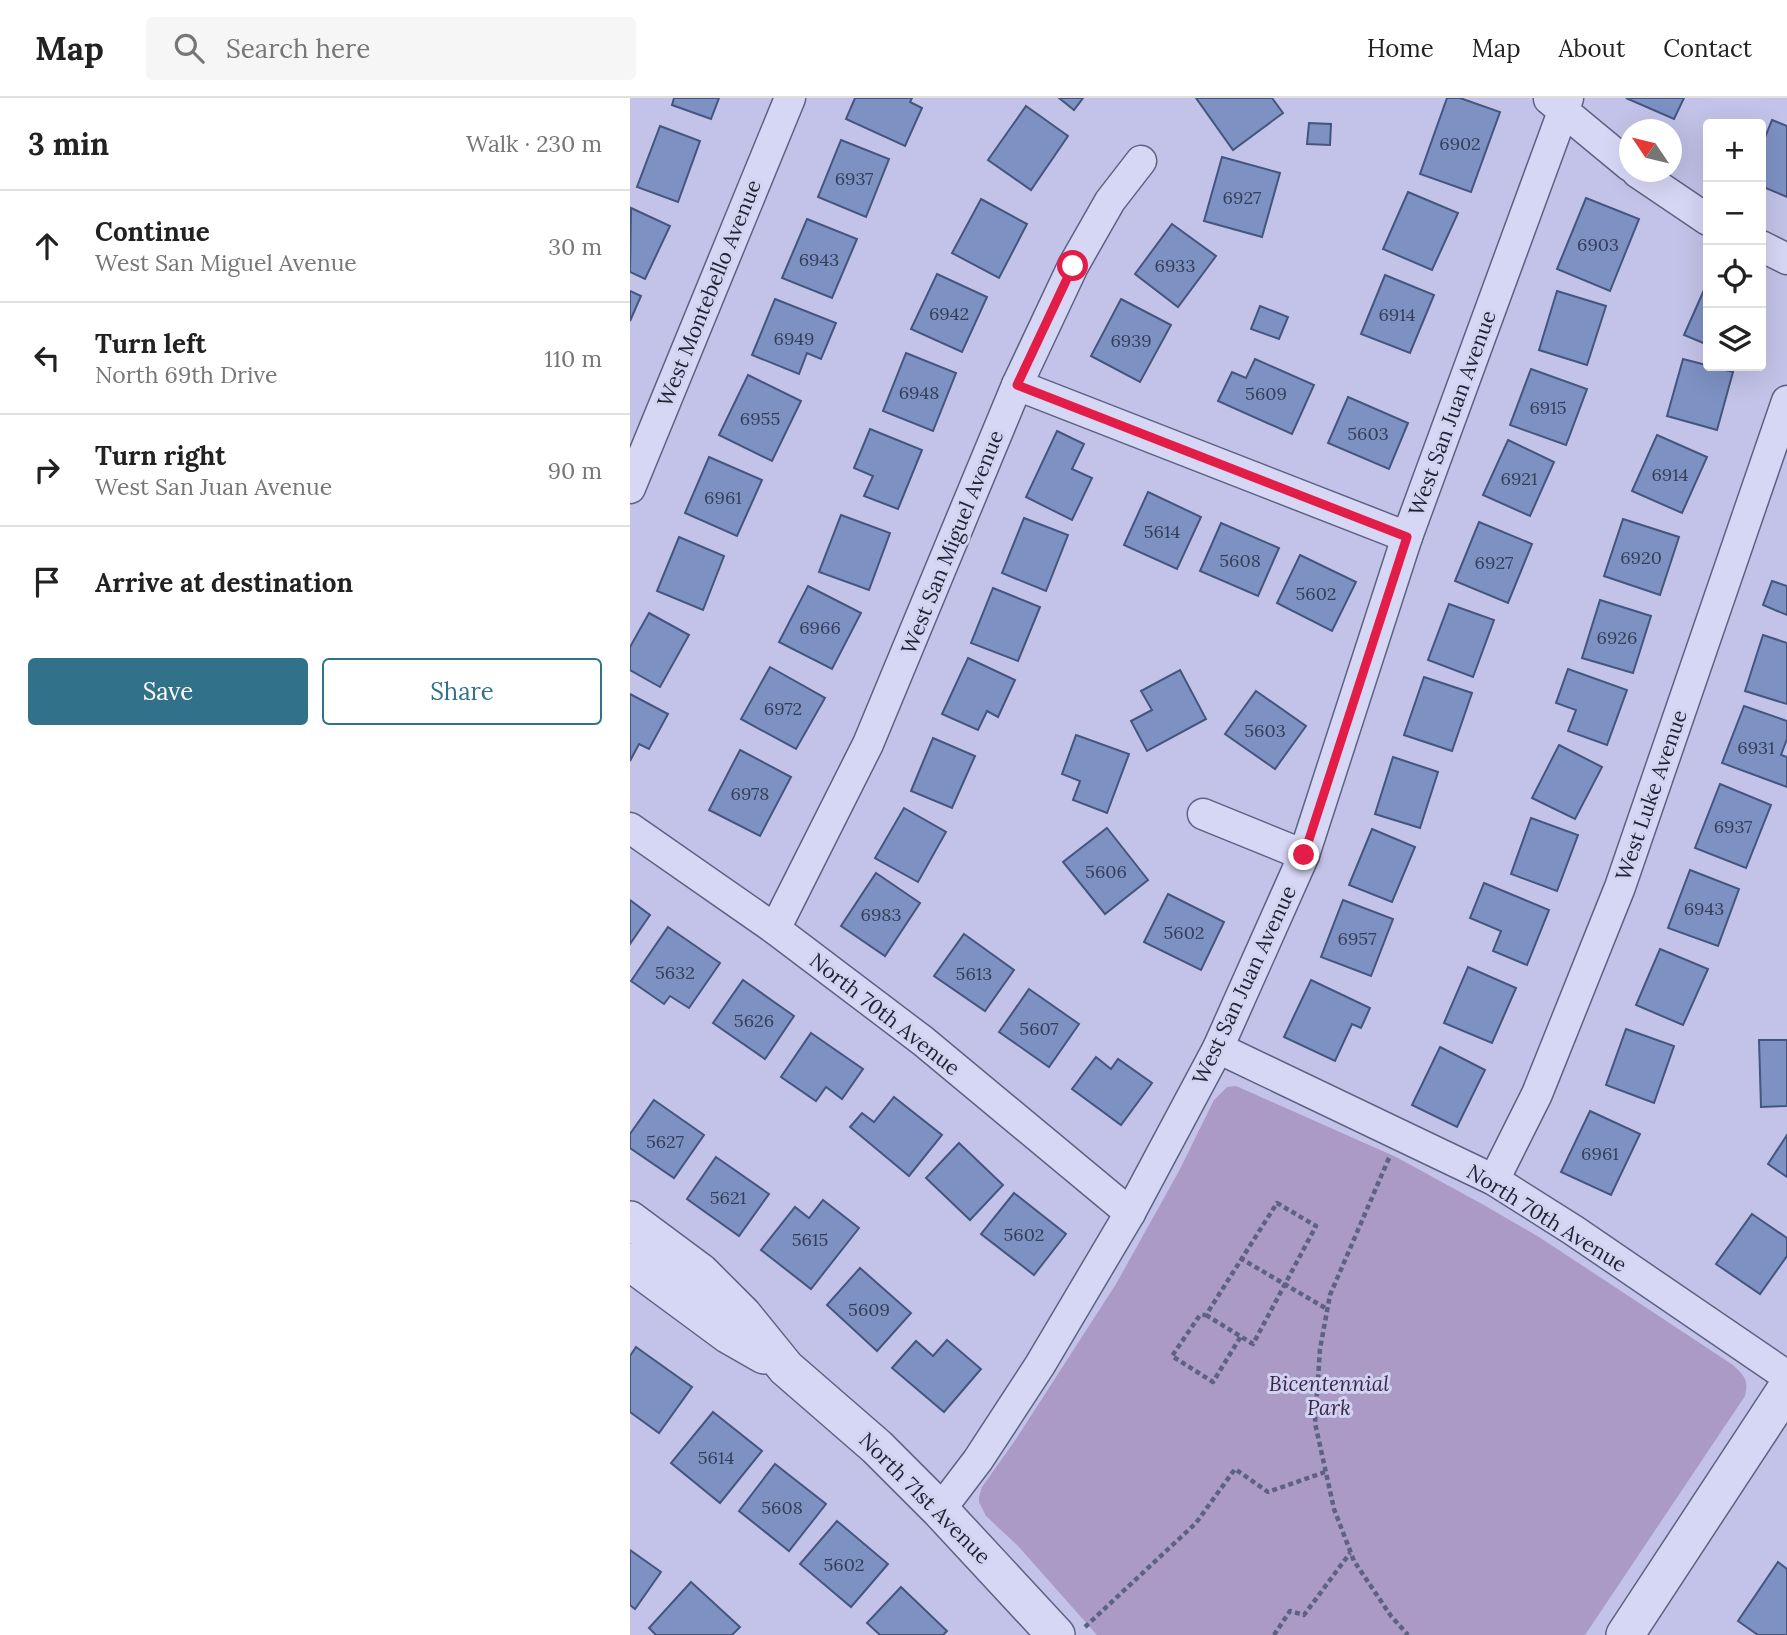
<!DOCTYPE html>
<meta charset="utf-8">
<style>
body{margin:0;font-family:Lora,serif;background:#f6f6f6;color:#222}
.controls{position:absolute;right:21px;top:21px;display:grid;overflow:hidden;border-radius:7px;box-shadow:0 7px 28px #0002}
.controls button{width:63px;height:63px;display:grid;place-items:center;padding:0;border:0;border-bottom:2px solid #e0e0e0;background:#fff;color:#222;font:35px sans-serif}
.compass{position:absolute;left:989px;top:21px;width:63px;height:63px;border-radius:50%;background:#fff;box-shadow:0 7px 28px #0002;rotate:305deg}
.stop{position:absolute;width:21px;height:21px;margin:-16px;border:5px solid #e11d48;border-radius:50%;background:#fff}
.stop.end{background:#e11d48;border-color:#fff;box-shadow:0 2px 7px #0008}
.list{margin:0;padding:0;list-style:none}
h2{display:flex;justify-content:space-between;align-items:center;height:91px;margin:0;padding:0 28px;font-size:30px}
h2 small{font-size:23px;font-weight:400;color:#767676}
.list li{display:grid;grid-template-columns:46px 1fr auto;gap:21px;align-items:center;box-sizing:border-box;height:112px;padding:0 28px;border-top:2px solid #e0e0e0}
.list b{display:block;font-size:26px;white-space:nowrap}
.list p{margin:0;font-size:23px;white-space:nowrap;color:#767676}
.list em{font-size:23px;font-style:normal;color:#767676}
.actions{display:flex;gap:14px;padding:21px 28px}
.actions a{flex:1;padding:16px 0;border:2px solid #32718a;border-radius:7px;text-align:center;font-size:24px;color:#32718a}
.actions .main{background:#32718a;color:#fff}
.icon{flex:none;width:38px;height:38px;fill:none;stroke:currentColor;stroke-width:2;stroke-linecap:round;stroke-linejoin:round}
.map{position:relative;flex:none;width:1157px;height:1537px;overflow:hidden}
header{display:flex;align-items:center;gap:42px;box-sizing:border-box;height:98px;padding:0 35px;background:#fff;border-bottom:2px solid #e0e0e0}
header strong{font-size:33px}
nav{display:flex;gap:38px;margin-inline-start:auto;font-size:24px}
.search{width:490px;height:63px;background:#f6f6f6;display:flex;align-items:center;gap:18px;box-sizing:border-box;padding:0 24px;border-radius:7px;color:#767676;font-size:26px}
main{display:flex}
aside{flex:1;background:#fff}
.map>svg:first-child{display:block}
.green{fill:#ab99c6}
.building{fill:#7d91c3;stroke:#44567e;stroke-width:2}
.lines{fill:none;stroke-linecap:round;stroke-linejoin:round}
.minor-casing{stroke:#5c6282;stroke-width:33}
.tertiary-casing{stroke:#5c6282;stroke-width:40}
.path{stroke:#5c6282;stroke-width:4.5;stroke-dasharray:5 3.5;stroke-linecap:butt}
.minor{stroke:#d6d6f5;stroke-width:30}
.tertiary{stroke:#d6d6f5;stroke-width:37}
.route{stroke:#e11d48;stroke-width:9}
.labels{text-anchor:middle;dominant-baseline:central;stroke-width:6;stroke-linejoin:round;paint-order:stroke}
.number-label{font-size:18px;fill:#363e57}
.street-label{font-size:21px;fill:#1e2333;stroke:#d2d2f1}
.park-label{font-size:21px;font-style:italic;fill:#3c274d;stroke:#d2d2f1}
</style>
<header>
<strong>Map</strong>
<div class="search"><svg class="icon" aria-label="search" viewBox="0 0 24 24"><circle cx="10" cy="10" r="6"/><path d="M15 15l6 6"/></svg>Search here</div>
<nav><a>Home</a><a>Map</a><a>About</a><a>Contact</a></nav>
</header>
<main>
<aside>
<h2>3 min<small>Walk · 230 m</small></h2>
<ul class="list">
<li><svg class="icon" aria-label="ahead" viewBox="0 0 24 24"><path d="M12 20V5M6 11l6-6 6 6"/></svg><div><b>Continue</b><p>West San Miguel Avenue</p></div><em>30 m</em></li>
<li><svg class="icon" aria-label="left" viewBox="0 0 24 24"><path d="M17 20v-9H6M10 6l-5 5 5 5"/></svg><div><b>Turn left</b><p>North 69th Drive</p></div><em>110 m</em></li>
<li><svg class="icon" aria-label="right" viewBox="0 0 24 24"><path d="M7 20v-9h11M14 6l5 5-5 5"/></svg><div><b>Turn right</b><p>West San Juan Avenue</p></div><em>90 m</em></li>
<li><svg class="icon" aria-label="arrive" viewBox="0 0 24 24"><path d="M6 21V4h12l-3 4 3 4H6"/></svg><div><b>Arrive at destination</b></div></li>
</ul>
<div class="actions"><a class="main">Save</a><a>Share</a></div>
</aside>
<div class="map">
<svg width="1157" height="1537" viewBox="0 0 1157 1537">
<rect width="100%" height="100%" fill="#c3c3e9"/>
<path class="green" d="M606,988L766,1059L852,1106L909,1139L1103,1267C1114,1278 1119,1281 1115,1298L955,1537H467L388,1448L356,1418L349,1404V1399L352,1389L386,1341L486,1186L549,1073L584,1002L597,989Z"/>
<g class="building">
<path d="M44,0H89L81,21L42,7Z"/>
<path d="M225,0H282L280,4L292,10L275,48L216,21Z"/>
<path d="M429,0H453L444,12Z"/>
<path d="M566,0H642L653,15L603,52Z"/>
<path d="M817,0H830L870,14L841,94L790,76Z"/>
<path d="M996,0H1054L1044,21Z"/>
<path d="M396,8L438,38L401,92L358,62Z"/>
<path d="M1142,22L1157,28V99L1131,88V49Z"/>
<path d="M679,25L701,26L700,47L677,46Z"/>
<path d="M30,28L70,43L48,104L7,89Z"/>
<path d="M211,42L259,61L236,119L188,99Z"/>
<path d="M592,59L650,75L632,139L574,123Z"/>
<path d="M778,94L828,115L802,172L753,151Z"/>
<path d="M956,100L1009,121L980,193L927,171Z"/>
<path d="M351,101L397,126L369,180L322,155Z"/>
<path d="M1,110L40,128L15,181L0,174Z"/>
<path d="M177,121L227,141L202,200L152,180Z"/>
<path d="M542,126L586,158L548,209L505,176Z"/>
<path d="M307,176L357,199L332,254L281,231Z"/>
<path d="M755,177L804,197L780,255L731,236Z"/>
<path d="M1078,183V247L1054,237Z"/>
<path d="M0,193L11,198L0,223Z"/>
<path d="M927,193L976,208L957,267L909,252Z"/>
<path d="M145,201L206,225L191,261L177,255L169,276L122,257Z"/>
<path d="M491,201L541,227L510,284L461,258Z"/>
<path d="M630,208L658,219L649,241L621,231Z"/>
<path d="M276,255L326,275L303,333L253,313Z"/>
<path d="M625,261L684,287L662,336L588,303L602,274L616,280Z"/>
<path d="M1053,261L1103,274L1087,332L1037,318Z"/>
<path d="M901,271L957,291L936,347L880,327Z"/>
<path d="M118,277L171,303L142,363L89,337Z"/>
<path d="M718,299L778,325L759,371L698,345Z"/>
<path d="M240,331L292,352L268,411L234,398L243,378L224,370Z"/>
<path d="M427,333L454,346L442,371L462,380L442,422L396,399Z"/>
<path d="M1027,337L1077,359L1052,415L1002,393Z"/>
<path d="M878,342L924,364L900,418L853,397Z"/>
<path d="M79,359L132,382L107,438L55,415Z"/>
<path d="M518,394L571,419L547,471L494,447Z"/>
<path d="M211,417L260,435L239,492L189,474Z"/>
<path d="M394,420L438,437L416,493L372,475Z"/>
<path d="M993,421L1049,439L1030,497L974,478Z"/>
<path d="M849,424L902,446L878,505L825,483Z"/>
<path d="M591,425L649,450L628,498L570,473Z"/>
<path d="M49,439L94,458L73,512L27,493Z"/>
<path d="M670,457L726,484L702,533L647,505Z"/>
<path d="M1142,483L1157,488V517L1133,507Z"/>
<path d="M178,488L231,515L202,571L149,544Z"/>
<path d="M363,490L410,509L388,563L341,545Z"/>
<path d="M970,502L1021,518L1003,575L952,560Z"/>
<path d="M819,506L864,522L843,579L798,562Z"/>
<path d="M19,515L59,537L30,589L0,572V549Z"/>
<path d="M1133,537L1157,545V606L1115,593Z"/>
<path d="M338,560L385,582L368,619L357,613L348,632L312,616Z"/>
<path d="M140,569L195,600L166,651L111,621Z"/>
<path d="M938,571L997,592L977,647L938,633L946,612L926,605Z"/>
<path d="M550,572L576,621L517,653L501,623L522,612L511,593Z"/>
<path d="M794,579L842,595L822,653L774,637Z"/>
<path d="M626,593L676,628L645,671L595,636Z"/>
<path d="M0,596L38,616L19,651L9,646L0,663Z"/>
<path d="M1114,608L1157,623V641L1151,657L1157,659V689L1092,665Z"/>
<path d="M446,637L499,656L477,715L443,702L450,683L432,676Z"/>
<path d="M303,640L345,658L322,710L281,693Z"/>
<path d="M929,647L972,669L945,721L902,700Z"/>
<path d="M110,652L161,679L130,738L79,712Z"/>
<path d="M763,659L808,674L790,730L745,716Z"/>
<path d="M1090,686L1141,707L1116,770L1065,750Z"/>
<path d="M274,710L316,734L288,784L245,760Z"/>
<path d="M901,720L948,737L927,793L881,776Z"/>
<path d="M477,730L518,782L475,816L433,764Z"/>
<path d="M742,731L785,749L762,804L719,787Z"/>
<path d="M1060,772L1109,791L1088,848L1038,830Z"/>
<path d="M246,775L290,805L255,858L211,828Z"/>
<path d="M854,785L919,812L897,867L863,853L871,833L840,820Z"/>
<path d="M538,796L594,824L571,872L514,844Z"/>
<path d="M0,802L20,817L0,846Z"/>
<path d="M713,802L763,821L741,878L691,859Z"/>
<path d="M38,829L90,865L59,910L40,898L34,906L1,883Z"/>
<path d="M334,836L384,872L355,913L304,878Z"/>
<path d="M1030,851L1078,871L1053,927L1006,907Z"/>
<path d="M838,869L886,890L862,945L814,925Z"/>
<path d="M113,882L164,918L135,961L83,925Z"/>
<path d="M681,882L740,910L731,930L722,926L705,963L654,939Z"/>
<path d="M399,891L449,926L419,969L369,934Z"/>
<path d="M996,931L1044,948L1024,1005L976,987Z"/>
<path d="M181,935L233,971L212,1001L196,989L186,1003L151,979Z"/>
<path d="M1129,942H1157V1008L1131,1009Z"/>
<path d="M810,949L855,972L827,1029L782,1007Z"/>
<path d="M466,959L481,971L488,961L522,985L491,1027L442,991Z"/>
<path d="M264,999L312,1037L279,1078L220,1029L232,1015L244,1024Z"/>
<path d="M24,1002L74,1037L44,1080L0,1050V1036Z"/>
<path d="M960,1013L1010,1036L981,1097L931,1074Z"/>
<path d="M1157,1037V1079L1138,1066Z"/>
<path d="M329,1045L373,1087L340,1122L296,1080Z"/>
<path d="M86,1059L139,1096L109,1138L57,1101Z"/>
<path d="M384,1095L436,1136L404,1177L351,1136Z"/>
<path d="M193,1102L229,1130L181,1191L131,1152L165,1109L179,1120Z"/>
<path d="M1122,1116L1157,1140V1158L1130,1196L1086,1166Z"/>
<path d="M230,1170L281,1215L247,1253L197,1207Z"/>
<path d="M317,1242L351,1271L314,1314L262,1270L286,1243L303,1258Z"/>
<path d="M6,1249L62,1289L29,1335L0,1314V1258Z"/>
<path d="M83,1314L132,1353L90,1405L41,1365Z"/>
<path d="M145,1366L196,1406L159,1453L109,1413Z"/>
<path d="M207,1423L258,1466L221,1509L170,1466Z"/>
<path d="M0,1452L31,1474L5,1511L0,1507Z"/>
<path d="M1148,1464L1157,1471V1537H1128L1108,1523Z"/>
<path d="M61,1484L110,1529L102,1537H26L19,1530Z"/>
<path d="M271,1489L317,1533L313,1537H250L237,1525Z"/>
</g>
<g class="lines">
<g class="minor-casing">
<g id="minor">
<path d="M919,1L1000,68"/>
<path d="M1007,74L1078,122"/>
<path d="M1131,148L1157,161"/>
<path d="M387,287L777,439"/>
<path d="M0,390L160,0"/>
<path d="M573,716L674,757"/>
<path d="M0,730L145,831L293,943L500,1115"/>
<path d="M145,831L238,646L387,287L443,168L480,103L511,63"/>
<path d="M588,950L864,1082L943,1132L1157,1278"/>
<path d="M864,1082L907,996L990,789L1157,303"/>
<path d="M310,1412L348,1362L410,1267L500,1115L588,950L674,757L777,439L938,0"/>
</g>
</g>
<g class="tertiary-casing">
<g id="tertiary">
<path d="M0,1122L70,1174L113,1217L156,1270L247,1349L310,1412L426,1537"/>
<path d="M0,1164L99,1237L134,1257"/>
<path d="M995,1537L1157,1290"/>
</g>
</g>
<g class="path">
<path d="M759,1060L700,1197L690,1251L685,1325L704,1411L724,1463L761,1518L778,1537"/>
<path d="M610,1160L697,1211"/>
<path d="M576,1217L623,1246L686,1128L647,1105L576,1217H570L542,1258L583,1284L611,1238"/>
<path d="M455,1529L566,1425L605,1371L638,1394L695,1374"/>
<path d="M644,1537L660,1513L674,1517L720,1455"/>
</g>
<use href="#minor" class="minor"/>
<use href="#tertiary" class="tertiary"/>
</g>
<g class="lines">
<path class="route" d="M443,168L387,287L777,439L674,757"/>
</g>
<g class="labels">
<g class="number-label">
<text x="830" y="45">6902</text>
<text x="224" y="80">6937</text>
<text x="612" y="99">6927</text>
<text x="968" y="146">6903</text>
<text x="189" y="161">6943</text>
<text x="545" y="167">6933</text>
<text x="319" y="215">6942</text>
<text x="767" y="216">6914</text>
<text x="164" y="240">6949</text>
<text x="501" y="242">6939</text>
<text x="289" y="294">6948</text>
<text x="636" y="295">5609</text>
<text x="918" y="309">6915</text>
<text x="130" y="320">6955</text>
<text x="738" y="335">5603</text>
<text x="1040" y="376">6914</text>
<text x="889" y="380">6921</text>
<text x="93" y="399">6961</text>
<text x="532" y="433">5614</text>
<text x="1011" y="459">6920</text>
<text x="610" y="462">5608</text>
<text x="864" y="464">6927</text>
<text x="686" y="495">5602</text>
<text x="190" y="529">6966</text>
<text x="987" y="539">6926</text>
<text x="153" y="610">6972</text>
<text x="635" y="632">5603</text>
<text x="1126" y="649">6931</text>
<text x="120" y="695">6978</text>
<text x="1103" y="728">6937</text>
<text x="476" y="773">5606</text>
<text x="1074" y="810">6943</text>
<text x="251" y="816">6983</text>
<text x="554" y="834">5602</text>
<text x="727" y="840">6957</text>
<text x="45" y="874">5632</text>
<text x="344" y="875">5613</text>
<text x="124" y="922">5626</text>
<text x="409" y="930">5607</text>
<text x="35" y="1043">5627</text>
<text x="970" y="1055">6961</text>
<text x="98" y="1099">5621</text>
<text x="394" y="1136">5602</text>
<text x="180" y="1141">5615</text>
<text x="239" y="1211">5609</text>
<text x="86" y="1359">5614</text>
<text x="152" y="1409">5608</text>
<text x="214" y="1466">5602</text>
</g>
<g class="street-label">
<text transform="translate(79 195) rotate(-68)">West Montebello Avenue</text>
<text transform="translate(822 315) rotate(-70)">West San Juan Avenue</text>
<text transform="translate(322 444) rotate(-68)">West San Miguel Avenue</text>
<text transform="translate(1021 697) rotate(-71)">West Luke Avenue</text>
<text transform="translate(614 887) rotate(-65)">West San Juan Avenue</text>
<text transform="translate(255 916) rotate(38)">North 70th Avenue</text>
<text transform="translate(917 1120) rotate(32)">North 70th Avenue</text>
<text transform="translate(295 1400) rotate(45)">North 71st Avenue</text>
</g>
<g class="park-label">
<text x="699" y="1285">Bicentennial<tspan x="699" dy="24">Park</tspan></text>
</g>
</g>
</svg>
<div class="controls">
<button>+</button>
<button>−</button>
<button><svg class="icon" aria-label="locate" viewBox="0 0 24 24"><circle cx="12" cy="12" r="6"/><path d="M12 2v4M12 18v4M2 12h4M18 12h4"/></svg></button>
<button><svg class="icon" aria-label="layers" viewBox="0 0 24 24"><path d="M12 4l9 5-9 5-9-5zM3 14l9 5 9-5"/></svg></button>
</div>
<svg class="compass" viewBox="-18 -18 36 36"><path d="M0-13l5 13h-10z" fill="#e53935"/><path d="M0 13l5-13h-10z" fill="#767676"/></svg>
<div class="stop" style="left:443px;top:168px"></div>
<div class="stop end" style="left:674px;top:757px"></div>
</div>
</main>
